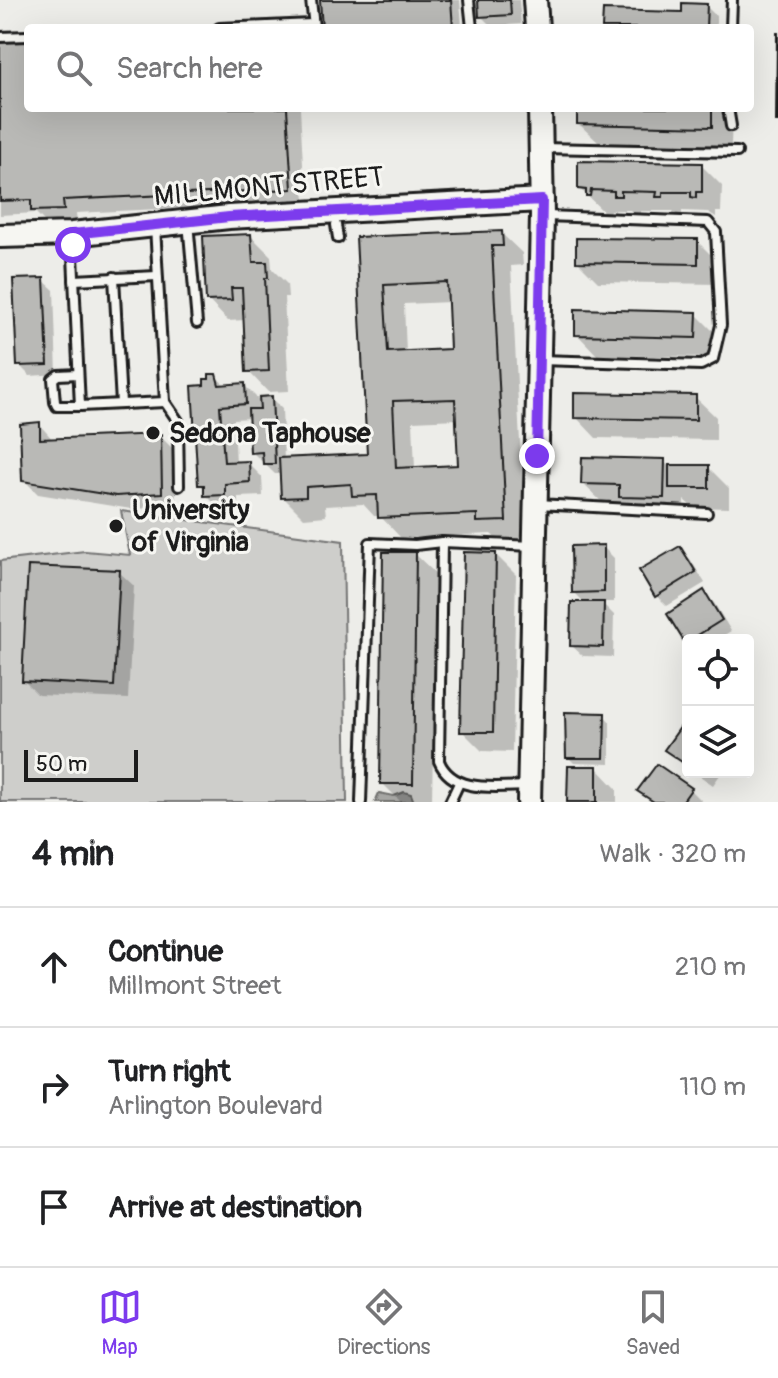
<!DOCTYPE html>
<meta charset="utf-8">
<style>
body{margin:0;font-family:Pangolin,sans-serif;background:#f6f6f6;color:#202124}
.controls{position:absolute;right:24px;bottom:24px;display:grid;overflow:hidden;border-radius:8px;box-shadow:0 8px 32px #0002}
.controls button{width:72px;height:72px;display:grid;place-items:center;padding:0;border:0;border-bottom:2px solid #e0e0e0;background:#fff;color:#202124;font:40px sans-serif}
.scale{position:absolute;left:24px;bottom:20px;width:114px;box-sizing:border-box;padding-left:8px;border:4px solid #1c1c1c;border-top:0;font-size:22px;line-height:28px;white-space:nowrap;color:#1c1c1c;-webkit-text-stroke:6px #f6f6f2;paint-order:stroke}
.stop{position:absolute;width:24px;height:24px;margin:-18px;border:6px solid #7c3aed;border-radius:50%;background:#fff}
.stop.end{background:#7c3aed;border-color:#fff;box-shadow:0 2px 8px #0008}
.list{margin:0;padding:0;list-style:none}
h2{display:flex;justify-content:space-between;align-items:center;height:104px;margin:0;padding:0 32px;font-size:34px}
h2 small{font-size:26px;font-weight:400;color:#757577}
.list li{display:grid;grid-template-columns:52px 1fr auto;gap:24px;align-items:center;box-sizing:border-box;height:120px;padding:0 32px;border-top:2px solid #e0e0e0}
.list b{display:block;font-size:30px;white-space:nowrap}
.list p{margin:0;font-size:26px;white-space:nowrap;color:#757577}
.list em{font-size:26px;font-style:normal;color:#757577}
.icon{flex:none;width:44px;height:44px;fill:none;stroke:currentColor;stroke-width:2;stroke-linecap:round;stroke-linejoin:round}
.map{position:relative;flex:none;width:778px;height:802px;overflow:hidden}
.search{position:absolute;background:#fff;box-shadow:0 8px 32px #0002;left:24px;right:24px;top:24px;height:88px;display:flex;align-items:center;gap:20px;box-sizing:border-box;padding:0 28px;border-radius:8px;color:#757577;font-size:30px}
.sheet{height:464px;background:#fff}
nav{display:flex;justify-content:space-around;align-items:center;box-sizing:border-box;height:112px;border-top:2px solid #e0e0e0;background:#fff;font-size:22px;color:#757577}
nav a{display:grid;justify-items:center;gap:4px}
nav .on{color:#7c3aed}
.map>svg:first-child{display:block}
.green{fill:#cececb;stroke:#757574;stroke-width:2}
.water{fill:#a6a6a3;stroke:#6f6f6d;stroke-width:2}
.shadow{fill:#0003;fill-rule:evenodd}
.building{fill:#b9b9b6;stroke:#1c1c1c;stroke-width:2;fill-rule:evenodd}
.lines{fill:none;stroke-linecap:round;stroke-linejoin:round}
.lane-casing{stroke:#1c1c1c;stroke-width:14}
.secondary-casing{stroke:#1c1c1c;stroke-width:28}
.lane{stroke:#f6f6f2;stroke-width:8}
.secondary{stroke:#f6f6f2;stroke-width:22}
.route{stroke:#7c3aed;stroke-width:10}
.poi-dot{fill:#1c1c1c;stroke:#f6f6f2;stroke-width:3}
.labels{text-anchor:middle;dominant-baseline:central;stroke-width:6;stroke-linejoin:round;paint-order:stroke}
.street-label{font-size:28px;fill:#1c1c1c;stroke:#f6f6f2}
.poi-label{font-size:28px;font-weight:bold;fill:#1c1c1c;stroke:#f6f6f2;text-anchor:start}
</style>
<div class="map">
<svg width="778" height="802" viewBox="0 0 778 802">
<rect width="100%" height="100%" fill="#edede9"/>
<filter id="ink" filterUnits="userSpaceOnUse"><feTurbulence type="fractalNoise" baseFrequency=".0125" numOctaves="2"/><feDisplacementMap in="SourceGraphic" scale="16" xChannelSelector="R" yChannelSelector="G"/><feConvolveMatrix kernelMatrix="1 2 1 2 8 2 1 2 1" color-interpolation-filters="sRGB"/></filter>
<g filter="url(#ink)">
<path class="green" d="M121,511L343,541L347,802H0V561L85,551L130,555Z"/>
<path class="water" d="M404,792L411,794L414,802H375L379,793L394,796Z"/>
<g class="shadow">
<path d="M322,0H460L462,28H324Z"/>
<path d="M480,0H519L521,24L491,26L481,16Z"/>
<path d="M706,6L716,16V28H604L684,14Z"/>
<path d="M28,43V108H300L305,202L76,213L77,223L47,224L36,213L0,215V44Z"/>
<path d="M579,108H732L731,147L600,144L579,124Z"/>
<path d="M701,165L722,186L721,212H716V217L708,212L682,211V217H679L673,211H641V216H636L630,210H610L608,216L580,189Z"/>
<path d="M501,233L522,253L523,265L511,266L525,540L500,542L491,534L401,538L380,516H374L363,504L325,506L326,516L304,518L283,497L282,474H275L252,452L250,418L234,419L236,464L248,463L262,477L263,496L238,497V508L220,509L206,495V491L200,484L207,387L215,376L226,386L244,385L261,402L271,398L282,409L284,460L369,456L359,239ZM450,302L452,351L406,353L404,304ZM457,419L460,467L415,469L413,421Z"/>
<path d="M251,236L271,256L272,269L287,284L288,297H284L289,391L268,392L248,371L245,320L228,321L208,300Z"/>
<path d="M697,241L718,262V284L598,282L578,262Z"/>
<path d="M43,280L54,290L57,374L30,376L19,365Z"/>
<path d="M696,314L717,335L716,357L597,355L577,334Z"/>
<path d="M695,397L716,417V440L596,438L576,417Z"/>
<path d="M39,424L53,440L160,436L174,450L176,507L131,509L38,494L24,480Z"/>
<path d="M664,461L669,467H708L729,488V508L692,507L684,500V517L641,516L629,505L604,504L583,484Z"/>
<path d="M603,547L614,558V602H601L614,615L613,657L583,656L572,646L586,604L574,592Z"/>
<path d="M680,549L690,559L705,583L667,606L657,596Z"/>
<path d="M415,554L436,574L432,802H401L382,783Z"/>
<path d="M496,555L516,575L512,752L482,751L462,731Z"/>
<path d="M119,572L134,586L128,699L38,695L24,681Z"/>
<path d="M704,593L714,603L731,631L716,640H688V643L687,642Z"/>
<path d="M604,715L610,722V764L574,763L568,757Z"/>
<path d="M597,768L617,789V802H569Z"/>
<path d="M694,772H722L713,785Z"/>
<path d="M691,790L701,800L700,802H652L640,791Z"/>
</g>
<g class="building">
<path d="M320,0H451L453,28H322Z"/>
<path d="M478,0H510L511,15L479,17Z"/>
<path d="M682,3L707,4L706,28H602L603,10L682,12Z"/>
<path d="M777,33H778V122H776Z"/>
<path d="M28,41V108H287L292,189L63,200L64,210L31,211V200L0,201V42Z"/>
<path d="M577,108H712V127L577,124Z"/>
<path d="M578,161L702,163V192H696V198L691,197V192H663V197H656L657,192L621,191V196H614V191L591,190L590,196H586V190L578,189Z"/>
<path d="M502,231L503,246H492L506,521L477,522V514L378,518L377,495L352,496L351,484L306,487V497L281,498L279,458L367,454L356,237ZM447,282L450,349L388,352L384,285ZM455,399L458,465L396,468L393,401Z"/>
<path d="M251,234L253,262H267L268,278H265L269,371L246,372L242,288H231L232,300L206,301L203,236Z"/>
<path d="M576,238L698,239V264L576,262Z"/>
<path d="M44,278L48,365L17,366L13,279Z"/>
<path d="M575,309L697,312L696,338L575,335Z"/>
<path d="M209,374H216L219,385L245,383L246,404L220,406L224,462L249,461L250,482L225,484V495L204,496V485H198L192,386L204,385V379H209Z"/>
<path d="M574,393L696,395V420L574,418Z"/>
<path d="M272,396L275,464H263L262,452L250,453L248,409H260L259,397Z"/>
<path d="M40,422V439L161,434L162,493L116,496L22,481L20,424Z"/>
<path d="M582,457L665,459L664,498L619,497V485L581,484Z"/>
<rect x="669" y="465" width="40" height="23"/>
<path d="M604,545V592L572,593L571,546Z"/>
<path d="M680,546L696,572L655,597L639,570Z"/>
<path d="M383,552H416L413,784H380Z"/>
<path d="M464,552L496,553L493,732H460Z"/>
<path d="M28,566L120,570L114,686L22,681Z"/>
<path d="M704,590L722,620L685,643L667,614Z"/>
<path d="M571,602H604L603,647L570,646Z"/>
<path d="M565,712L605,713L604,758H566Z"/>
<path d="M684,722L688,725V766L664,750Z"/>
<path d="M657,764L692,788L682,802H654L637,791Z"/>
<path d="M568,766H597V802H567Z"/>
</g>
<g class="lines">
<g class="lane-casing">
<g id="lane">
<path d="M311,0L314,27"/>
<path d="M469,0L472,28"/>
<path d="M219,28L312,24"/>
<path d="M731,28L732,0"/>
<path d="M0,37L28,36"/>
<path d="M728,108L731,126"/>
<path d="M542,148L737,152"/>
<path d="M188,222L197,323"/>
<path d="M336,225L338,238"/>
<path d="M72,234L80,406L165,402L155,226"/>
<path d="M114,277L121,404"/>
<path d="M74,280L157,276"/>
<path d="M540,360L701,365L713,359L721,325L716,232L708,222L546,216"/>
<path d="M78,374L58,375L53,379L55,402L57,406H80"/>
<path d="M165,402L178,421L179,486"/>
<path d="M537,504L707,513"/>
<path d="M442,542L439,761C453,795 499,786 529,786"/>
<path d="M361,802L370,543L415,545L442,542L534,546"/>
<path d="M450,802L459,783"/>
</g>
</g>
<g class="secondary-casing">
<g id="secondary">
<path d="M535,0L537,28"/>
<path d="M0,236L72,234L229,217L542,200"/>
<path d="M529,802L542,216L540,108"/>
</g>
</g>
<use href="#lane" class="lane"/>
<use href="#secondary" class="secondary"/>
</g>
</g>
<g class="lines" filter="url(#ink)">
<path class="route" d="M73,245L72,234L229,217L542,200L537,456"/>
</g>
<g class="poi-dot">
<circle cx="153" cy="433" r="8"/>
<circle cx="116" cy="526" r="8"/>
</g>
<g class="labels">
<g class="street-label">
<text transform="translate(269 187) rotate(-5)">MILLMONT STREET</text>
</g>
<g class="poi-label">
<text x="169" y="433">Sedona Taphouse</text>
<text x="132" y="510">University<tspan x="132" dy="32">of Virginia</tspan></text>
</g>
</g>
</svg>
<div class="controls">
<button><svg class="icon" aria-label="locate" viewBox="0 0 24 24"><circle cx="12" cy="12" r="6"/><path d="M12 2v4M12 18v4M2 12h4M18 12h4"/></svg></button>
<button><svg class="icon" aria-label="layers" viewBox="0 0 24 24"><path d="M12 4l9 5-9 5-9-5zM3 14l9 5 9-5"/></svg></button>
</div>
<div class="scale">50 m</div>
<div class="stop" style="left:73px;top:245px"></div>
<div class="stop end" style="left:537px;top:456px"></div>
<div class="search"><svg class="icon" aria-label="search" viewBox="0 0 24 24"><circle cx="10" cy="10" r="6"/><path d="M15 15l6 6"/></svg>Search here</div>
</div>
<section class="sheet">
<h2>4 min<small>Walk · 320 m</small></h2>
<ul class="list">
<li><svg class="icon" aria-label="ahead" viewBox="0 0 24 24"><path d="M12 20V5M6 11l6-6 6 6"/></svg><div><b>Continue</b><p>Millmont Street</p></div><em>210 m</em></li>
<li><svg class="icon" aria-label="right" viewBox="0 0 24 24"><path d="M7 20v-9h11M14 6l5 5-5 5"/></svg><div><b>Turn right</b><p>Arlington Boulevard</p></div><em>110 m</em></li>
<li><svg class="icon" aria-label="arrive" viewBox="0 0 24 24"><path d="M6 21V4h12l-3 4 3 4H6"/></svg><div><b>Arrive at destination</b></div></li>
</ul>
</section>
<nav>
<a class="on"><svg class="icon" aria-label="map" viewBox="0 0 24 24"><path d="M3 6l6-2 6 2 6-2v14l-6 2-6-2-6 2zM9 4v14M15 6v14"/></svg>Map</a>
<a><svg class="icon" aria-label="directions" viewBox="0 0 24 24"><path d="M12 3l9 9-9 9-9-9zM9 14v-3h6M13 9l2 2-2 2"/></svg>Directions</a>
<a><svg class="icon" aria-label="saved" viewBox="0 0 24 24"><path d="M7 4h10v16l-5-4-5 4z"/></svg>Saved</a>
</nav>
